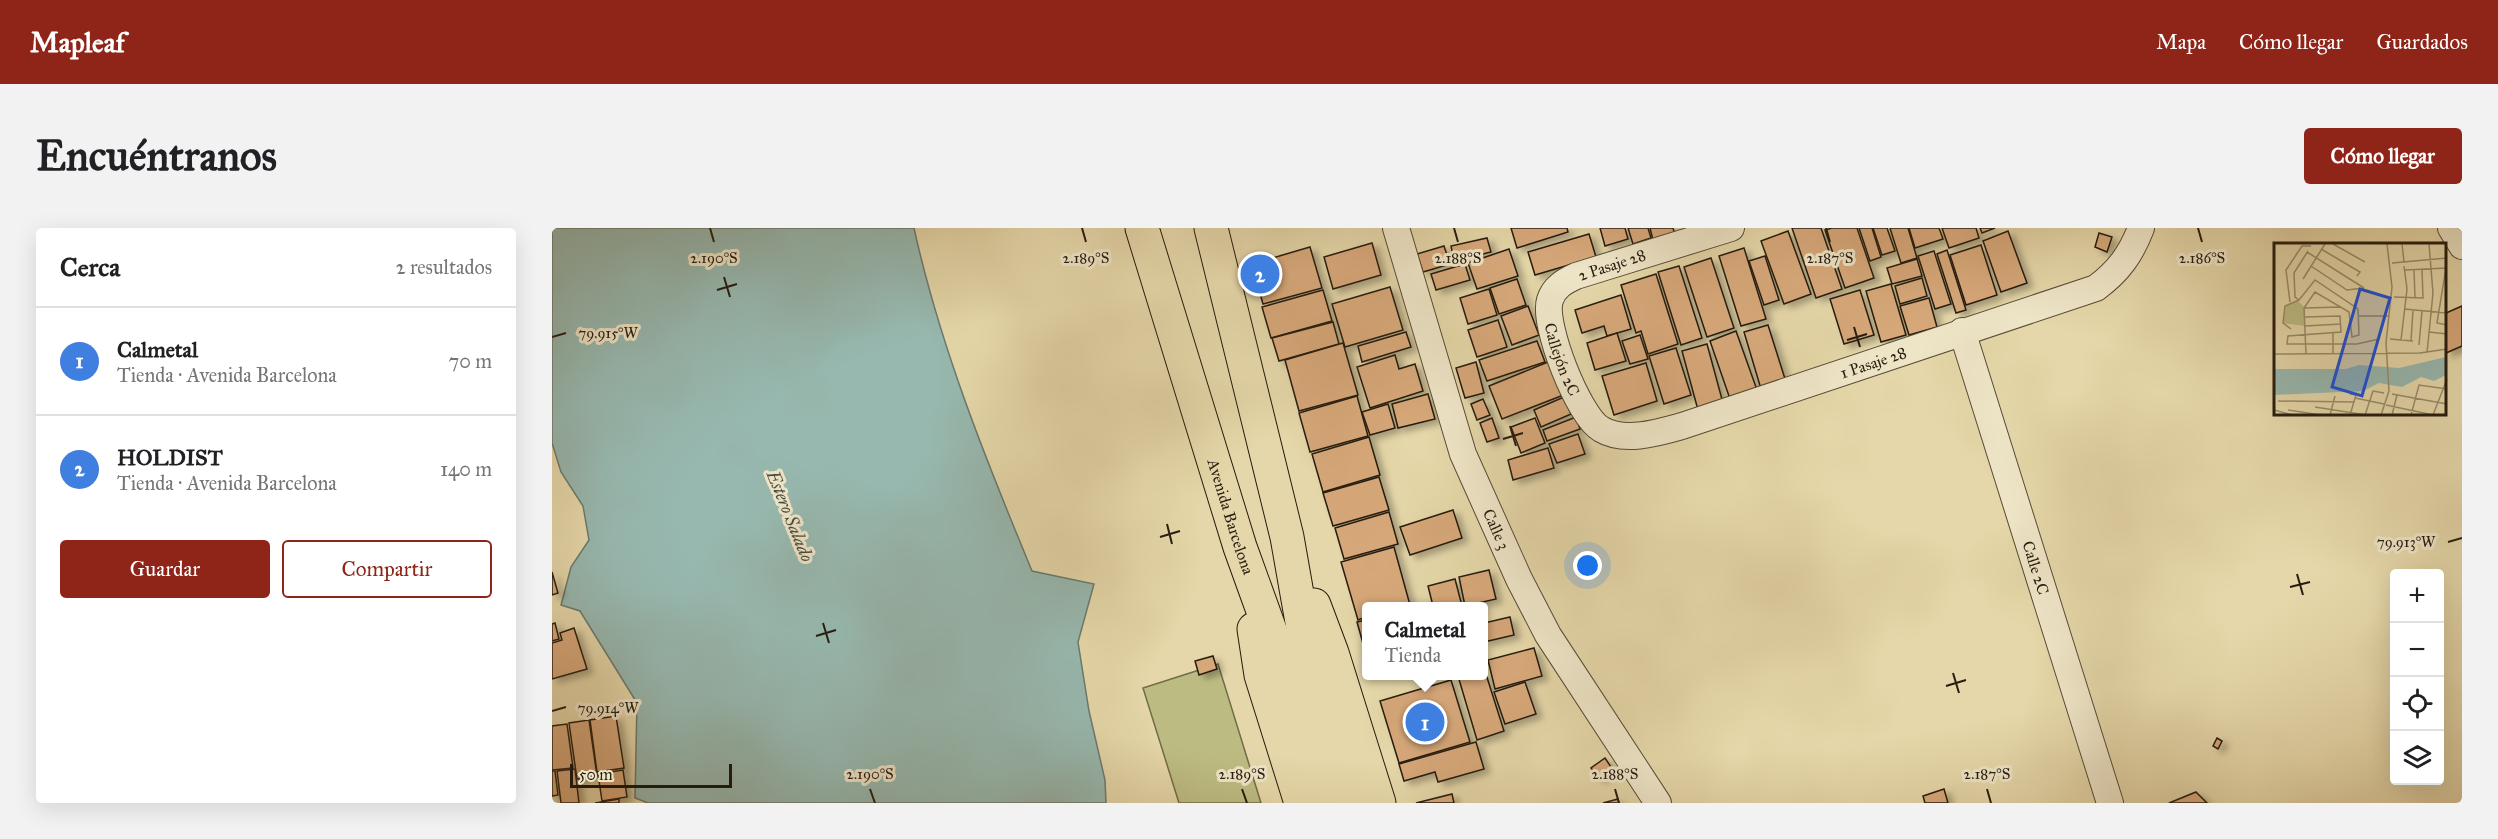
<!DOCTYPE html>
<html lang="es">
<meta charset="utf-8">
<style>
body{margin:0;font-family:"IM FELL Great Primer",serif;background:#f2f2f2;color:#202124}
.controls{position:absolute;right:18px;bottom:18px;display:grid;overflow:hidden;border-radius:6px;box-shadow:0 6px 24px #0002}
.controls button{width:54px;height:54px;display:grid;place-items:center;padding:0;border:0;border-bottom:2px solid #e0e0e0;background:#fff;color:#202124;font:30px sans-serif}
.scale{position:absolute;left:18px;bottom:15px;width:162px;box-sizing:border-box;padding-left:6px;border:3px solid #261c0f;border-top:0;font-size:16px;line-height:21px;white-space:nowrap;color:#261c0f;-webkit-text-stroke:4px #eee5c7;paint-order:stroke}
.you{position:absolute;left:1036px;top:338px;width:21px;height:21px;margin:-15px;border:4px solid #fff;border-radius:50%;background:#1a73e8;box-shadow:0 0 0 9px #1a73e833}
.badge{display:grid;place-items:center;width:39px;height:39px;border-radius:50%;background:#8f2418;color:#fff;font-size:20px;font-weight:700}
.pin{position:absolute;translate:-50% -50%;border:3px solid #fff;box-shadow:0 2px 6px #0006}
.popup{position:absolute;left:810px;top:374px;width:126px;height:78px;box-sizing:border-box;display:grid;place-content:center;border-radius:6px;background:#fff;filter:drop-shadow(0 2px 4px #0005);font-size:20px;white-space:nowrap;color:#757577}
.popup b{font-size:22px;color:#202124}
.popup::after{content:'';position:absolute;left:50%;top:100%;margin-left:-12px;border:12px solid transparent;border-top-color:#fff}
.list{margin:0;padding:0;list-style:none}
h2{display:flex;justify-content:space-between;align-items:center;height:78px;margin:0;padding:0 24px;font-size:26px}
h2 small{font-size:20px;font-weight:400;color:#757577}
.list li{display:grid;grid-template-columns:39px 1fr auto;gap:18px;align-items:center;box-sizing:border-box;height:108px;padding:0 24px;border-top:2px solid #e0e0e0}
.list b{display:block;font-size:22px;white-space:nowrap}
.list p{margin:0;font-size:20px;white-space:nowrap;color:#757577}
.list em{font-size:20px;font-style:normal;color:#757577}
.actions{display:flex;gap:12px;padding:18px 24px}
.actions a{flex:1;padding:14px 0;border:2px solid #8f2418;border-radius:6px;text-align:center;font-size:21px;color:#8f2418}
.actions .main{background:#8f2418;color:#fff}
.icon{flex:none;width:33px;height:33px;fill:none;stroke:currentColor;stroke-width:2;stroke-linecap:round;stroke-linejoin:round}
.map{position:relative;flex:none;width:1910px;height:575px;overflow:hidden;border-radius:6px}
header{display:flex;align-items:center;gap:36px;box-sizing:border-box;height:84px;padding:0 30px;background:#8f2418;color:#fff}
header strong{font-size:28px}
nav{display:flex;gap:33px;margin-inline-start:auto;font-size:21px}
.intro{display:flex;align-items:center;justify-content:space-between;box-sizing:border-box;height:144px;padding:0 36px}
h1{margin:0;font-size:42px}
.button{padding:15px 27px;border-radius:6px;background:#8f2418;color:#fff;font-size:21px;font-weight:700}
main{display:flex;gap:36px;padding:0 36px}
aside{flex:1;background:#fff;border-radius:6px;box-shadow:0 6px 24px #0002}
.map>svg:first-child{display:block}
.green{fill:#bcbc82;stroke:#716c48;stroke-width:1.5}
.water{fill:#97b8af;stroke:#6a7a6f;stroke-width:1.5}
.building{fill:#d6a779;stroke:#261c0f;stroke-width:1.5;filter:url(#shadow)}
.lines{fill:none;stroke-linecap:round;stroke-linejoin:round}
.street-casing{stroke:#564b36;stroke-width:28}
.primary-casing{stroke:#261c0f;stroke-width:35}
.street{stroke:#eee5c7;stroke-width:26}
.primary{stroke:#e5d7a9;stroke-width:33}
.ticks{fill:none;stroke:#261c0f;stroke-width:2}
.labels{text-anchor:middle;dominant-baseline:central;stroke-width:6;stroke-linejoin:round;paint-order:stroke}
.street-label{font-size:16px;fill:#261c0f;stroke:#eee5c7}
.water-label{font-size:18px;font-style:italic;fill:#484b3f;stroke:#eee5c7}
.inset-road{fill:none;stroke:#998c6b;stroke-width:1.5}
.view{fill:#1d4ed8;fill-opacity:0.15;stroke:#1d4ed8;stroke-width:3}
.inset-edge{fill:none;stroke:#261c0f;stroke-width:3}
.ticks-label{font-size:15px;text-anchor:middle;fill:#261c0f;stroke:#eee5c7;stroke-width:6;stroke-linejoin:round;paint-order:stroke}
</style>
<header>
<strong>Mapleaf</strong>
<nav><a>Mapa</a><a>Cómo llegar</a><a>Guardados</a></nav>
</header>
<div class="intro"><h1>Encuéntranos</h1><a class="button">Cómo llegar</a></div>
<main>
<aside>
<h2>Cerca<small>2 resultados</small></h2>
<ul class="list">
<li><span class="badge" style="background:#3f7fe0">1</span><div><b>Calmetal</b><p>Tienda · Avenida Barcelona</p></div><em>70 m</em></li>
<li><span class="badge" style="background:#3f7fe0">2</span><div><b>HOLDIST</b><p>Tienda · Avenida Barcelona</p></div><em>140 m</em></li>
</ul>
<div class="actions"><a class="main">Guardar</a><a>Compartir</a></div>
</aside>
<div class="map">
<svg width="1910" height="575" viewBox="0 0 1910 575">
<defs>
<filter id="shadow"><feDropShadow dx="6" dy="4" stdDeviation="3" flood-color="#0004"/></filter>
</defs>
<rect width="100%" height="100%" fill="#e5d7a9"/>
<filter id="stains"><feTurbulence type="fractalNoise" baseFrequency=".00333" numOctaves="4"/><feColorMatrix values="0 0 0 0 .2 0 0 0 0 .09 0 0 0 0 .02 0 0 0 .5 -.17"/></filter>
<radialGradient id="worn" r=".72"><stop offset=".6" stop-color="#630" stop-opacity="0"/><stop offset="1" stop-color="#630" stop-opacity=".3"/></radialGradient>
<path class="green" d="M666,436L709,575H627L591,460Z"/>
<path class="water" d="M0,0H362C388,118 434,232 480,343L542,356L526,414L537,483L553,552L554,575H96L83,570L85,475L28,383L9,377L19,339L37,312L31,278L9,244L0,215Z"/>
<g class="building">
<path d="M959,0H1015L1016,4L965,20Z"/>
<path d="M1048,0H1073L1076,11L1053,18Z"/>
<path d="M1076,0H1096L1099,10L1081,16Z"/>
<path d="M1098,0H1121L1123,7L1101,12Z"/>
<path d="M1240,0H1269L1290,61L1264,70Z"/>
<path d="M1280,0H1305L1322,50L1293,60L1273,2Z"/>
<path d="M1307,0H1320L1329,29L1318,33Z"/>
<path d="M1321,0H1335L1343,23L1330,27Z"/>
<path d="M1338,0H1356L1365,30L1349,35Z"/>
<path d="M1357,0H1387L1391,11L1363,20Z"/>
<path d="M1390,0H1424L1427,10L1397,20Z"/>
<path d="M1428,0H1443L1430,5Z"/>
<path d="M1236,3L1259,66L1232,76L1209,13Z"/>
<path d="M1456,3L1475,55L1449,64L1431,13Z"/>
<path d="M1547,5L1560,9L1555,24L1543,19Z"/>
<path d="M1037,6L1044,29L983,47L976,24Z"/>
<path d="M935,10L939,24L902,33L899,18Z"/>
<path d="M820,15L829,47L781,61L772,29Z"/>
<path d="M1429,17L1445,67L1414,77L1398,27Z"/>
<path d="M892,18L898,36L871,44L865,26Z"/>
<path d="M758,19L770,60L711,76L700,36Z"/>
<path d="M1192,20L1214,91L1189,98L1167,28Z"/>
<path d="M957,21L966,48L925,61L916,35Z"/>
<path d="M1395,22L1414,82L1404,85L1385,26Z"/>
<path d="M1382,23L1399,76L1383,81L1366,28Z"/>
<path d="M1213,28L1227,72L1212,77L1197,33Z"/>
<path d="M1159,30L1182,100L1155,109L1132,39Z"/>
<path d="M1365,31L1370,48L1340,56L1335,40Z"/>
<path d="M913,36L918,52L884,62L879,46Z"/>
<path d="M1127,38L1150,110L1129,117L1106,44Z"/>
<path d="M1104,46L1126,116L1096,126L1089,103L1084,105L1069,57Z"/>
<path d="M1370,50L1375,68L1348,76L1343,58Z"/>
<path d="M965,51L974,77L947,86L938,60Z"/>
<path d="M1339,56L1354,107L1329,114L1314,63Z"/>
<path d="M838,59L851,102L793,119L780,76Z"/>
<path d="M937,61L945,87L916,96L908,70Z"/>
<path d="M771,62L780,93L719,110L710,79Z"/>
<path d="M1308,62L1322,107L1292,116L1278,71Z"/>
<path d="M1069,67L1079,101L1055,108L1052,98L1030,105L1023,82Z"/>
<path d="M1377,70L1385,99L1357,107L1348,78Z"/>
<path d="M976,78L987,107L960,117L949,88Z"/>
<path d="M1910,78V118L1894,125V85Z"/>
<path d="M946,92L955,119L925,129L916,102Z"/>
<path d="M781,94L787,116L727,133L720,110Z"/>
<path d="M1216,97L1234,154L1209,161L1192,104Z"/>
<path d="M1184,103L1205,162L1178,171L1158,113Z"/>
<path d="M854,104L859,119L810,134L806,118Z"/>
<path d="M1065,105L1074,133L1043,142L1035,115Z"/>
<path d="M1088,107L1096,131L1078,136L1070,113Z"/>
<path d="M985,113L993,134L935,153L927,132Z"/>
<path d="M791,115L806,167L747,183L733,132Z"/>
<path d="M1155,116L1171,175L1146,182L1130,123Z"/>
<path d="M1124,120L1139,167L1112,176L1097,128Z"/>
<path d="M843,127L847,141L863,136L871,163L818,180L805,139Z"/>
<path d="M1001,132L1014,166L950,191L937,158Z"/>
<path d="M924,134L932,165L913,170L904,140Z"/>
<path d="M1094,135L1105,173L1062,187L1050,148Z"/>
<path d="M876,166L883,191L846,200L840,176Z"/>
<path d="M805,168L816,208L758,224L747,185Z"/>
<path d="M1012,169L1019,186L989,199L982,182Z"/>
<path d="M931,171L938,187L925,192L919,176Z"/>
<path d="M836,176L843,200L818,207L810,184Z"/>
<path d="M1024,189L1028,201L995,213L991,202Z"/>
<path d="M940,190L947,210L935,214L928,195Z"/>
<path d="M983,190L993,215L969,225L959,199Z"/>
<path d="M1026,206L1033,226L1005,235L997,216Z"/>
<path d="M817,209L828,247L771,264L760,226Z"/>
<path d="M996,220L1002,240L961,252L956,232Z"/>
<path d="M827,249L837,282L781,298L771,265Z"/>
<path d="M901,282L910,310L858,327L848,299Z"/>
<path d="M837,284L846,316L792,331L783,300Z"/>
<path d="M842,319L858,377L814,378V389L806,392L789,334Z"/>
<path d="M937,342L944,371L913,378L907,349Z"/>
<path d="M0,344L6,365L0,367Z"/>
<path d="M903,351L910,378H881L876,358Z"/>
<path d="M958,389L962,407L932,414V395Z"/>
<path d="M814,392V426L805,394Z"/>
<path d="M3,395L7,411L0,413V396Z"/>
<path d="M22,400L35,441L0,451V415L10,412L8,405Z"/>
<path d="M982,420L990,448L943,461L936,432Z"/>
<path d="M661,428L665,441L647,447L643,433Z"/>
<path d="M932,440L952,503L925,512L906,448H932Z"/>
<path d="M899,452L918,514L847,535L828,473Z"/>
<path d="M973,454L984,486L953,496L942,464Z"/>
<path d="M64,488L72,540L45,544L38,492Z"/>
<path d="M37,492L45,548L25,551L17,495Z"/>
<path d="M15,496L21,540L0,542V498Z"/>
<path d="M1665,510L1670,513L1666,521L1661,518Z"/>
<path d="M924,514L932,541L886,554L883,544L852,553L847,536Z"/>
<path d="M1053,530L1061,542L1047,551L1039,540Z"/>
<path d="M23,541L27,575H9L5,543Z"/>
<path d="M71,542L75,569L50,573L46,546Z"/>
<path d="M0,543H3L6,567L0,568Z"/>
<path d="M1392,561L1396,575H1373L1371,568Z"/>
<path d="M1644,564L1655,575H1617Z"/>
<path d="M900,566L902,575H864Z"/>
<path d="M67,571V575H43Z"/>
<path d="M1066,571L1067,575H1051Z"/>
</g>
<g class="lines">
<g class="street-casing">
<g id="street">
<path id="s1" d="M844,0L911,226L967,351L996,407L1106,575"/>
<path id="s2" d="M1179,0L1024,48C1013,53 1002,59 998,72C990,96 1027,189 1049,201C1072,215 1105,205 1130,198L1544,60C1567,43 1579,26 1589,0"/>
<path d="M1899,0L1910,18"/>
<path id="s3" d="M1410,103L1558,575"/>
</g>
</g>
<g class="primary-casing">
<g id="primary">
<path id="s4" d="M590,0L688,319L732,441L774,575"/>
<path d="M659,0L735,309L757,434L801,575"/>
<path d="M762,377L780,425L827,575"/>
<path d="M702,401L709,447L749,575"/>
</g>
</g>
<use href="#street" class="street"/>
<use href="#primary" class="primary"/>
</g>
<path class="ticks" d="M158,0L162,14M530,0L534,14M902,0L906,14M1274,0L1278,14M1646,0L1650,14M172,49L178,69M165,62L185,56M1302,99L1308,119M0,109L14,105M1295,112L1315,106M958,198L964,218M951,211L971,205M615,296L620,316M608,309L628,303M1896,314L1910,310M1745,346L1751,367M1738,359L1758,354M271,395L277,415M264,408L284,402M1401,445L1407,465M1394,458L1414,452M0,483L14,479M318,561L323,575M690,561L695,575M1063,561L1067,575M1435,561L1439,575"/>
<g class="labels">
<g class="street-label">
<text transform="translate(1060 37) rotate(-18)">2 Pasaje 28</text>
<text stroke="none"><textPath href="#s2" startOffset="260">Callejón 2C</textPath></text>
<text stroke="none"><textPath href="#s2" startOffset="626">1 Pasaje 28</textPath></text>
<text stroke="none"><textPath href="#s4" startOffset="302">Avenida Barcelona</textPath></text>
<text stroke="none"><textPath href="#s1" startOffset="318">Calle 3</textPath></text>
<text stroke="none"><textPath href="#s3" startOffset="248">Calle 2C</textPath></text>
</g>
<g class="water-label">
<text transform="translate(238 288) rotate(68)">Estero Salado</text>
</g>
</g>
<g transform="translate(1722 15)">
<rect width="172" height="172" fill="#e5d7a9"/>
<path d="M24,58L31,65V83L9,80L12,62Z" fill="#bcbc82"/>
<path d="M172,114V132L160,138L147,134L128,144L105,140L89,148L0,152V126H72L85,122L125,125Z" fill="#97b8af"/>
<path class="inset-road" d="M59,1L91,19M128,1L130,19M47,6L86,29L83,33M33,9L90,45M118,20L173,15M37,23L73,47L90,45M172,25L163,80L173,82M140,26L141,55M131,27L173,25M29,36L51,1M120,54L149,55L148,26M25,57L41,37L84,66L85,92L78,94L75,69L41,49L30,65L32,111M25,57L21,54L20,30L34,8M16,59L12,27L28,3H37M30,65L67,64M130,66L173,70M84,73H115M31,74L66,73L67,89L14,93L13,101H83L105,96M31,83L67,81M17,86L9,80L11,63L25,57M155,89L173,91M116,96L139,98M127,97L133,46L130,23M137,98L139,67M145,102L148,68M59,110V90M153,110L159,50L155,1M0,111L146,110L173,106M118,151L173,161M81,155L110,161M4,158L80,159M112,162L159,172M41,164L92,172M0,167L18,172M14,167L47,172M56,172L61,153M76,172L82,152L76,151M91,172L99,148L110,150M107,172L115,148L112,100L118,44L113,1M118,172L123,152M137,172L145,142L173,146M159,172L173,136"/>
<path class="view" d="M86,46L116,55L88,153L58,144Z"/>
<rect width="172" height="172" class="inset-edge"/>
</g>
<g class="ticks-label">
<text x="162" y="35">2.190°S</text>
<text x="534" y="35">2.189°S</text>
<text x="906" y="35">2.188°S</text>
<text x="1278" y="35">2.187°S</text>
<text x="1650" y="35">2.186°S</text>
<text x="56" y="110">79.915°W</text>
<text x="1854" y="319">79.913°W</text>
<text x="56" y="485">79.914°W</text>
<text x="318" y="551">2.190°S</text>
<text x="690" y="551">2.189°S</text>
<text x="1063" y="551">2.188°S</text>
<text x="1435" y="551">2.187°S</text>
</g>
<rect width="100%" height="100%" filter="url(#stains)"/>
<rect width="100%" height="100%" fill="url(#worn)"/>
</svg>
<div class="controls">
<button>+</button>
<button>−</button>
<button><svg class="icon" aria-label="locate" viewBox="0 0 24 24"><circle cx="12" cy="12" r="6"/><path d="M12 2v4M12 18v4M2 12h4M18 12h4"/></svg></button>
<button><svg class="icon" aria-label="layers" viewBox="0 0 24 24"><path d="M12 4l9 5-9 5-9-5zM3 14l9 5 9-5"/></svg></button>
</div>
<div class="scale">50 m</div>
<div class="you"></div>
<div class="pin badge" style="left:873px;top:494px;background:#3f7fe0">1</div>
<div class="popup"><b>Calmetal</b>Tienda</div>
<div class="pin badge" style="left:708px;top:46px;background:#3f7fe0">2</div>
</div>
</main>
